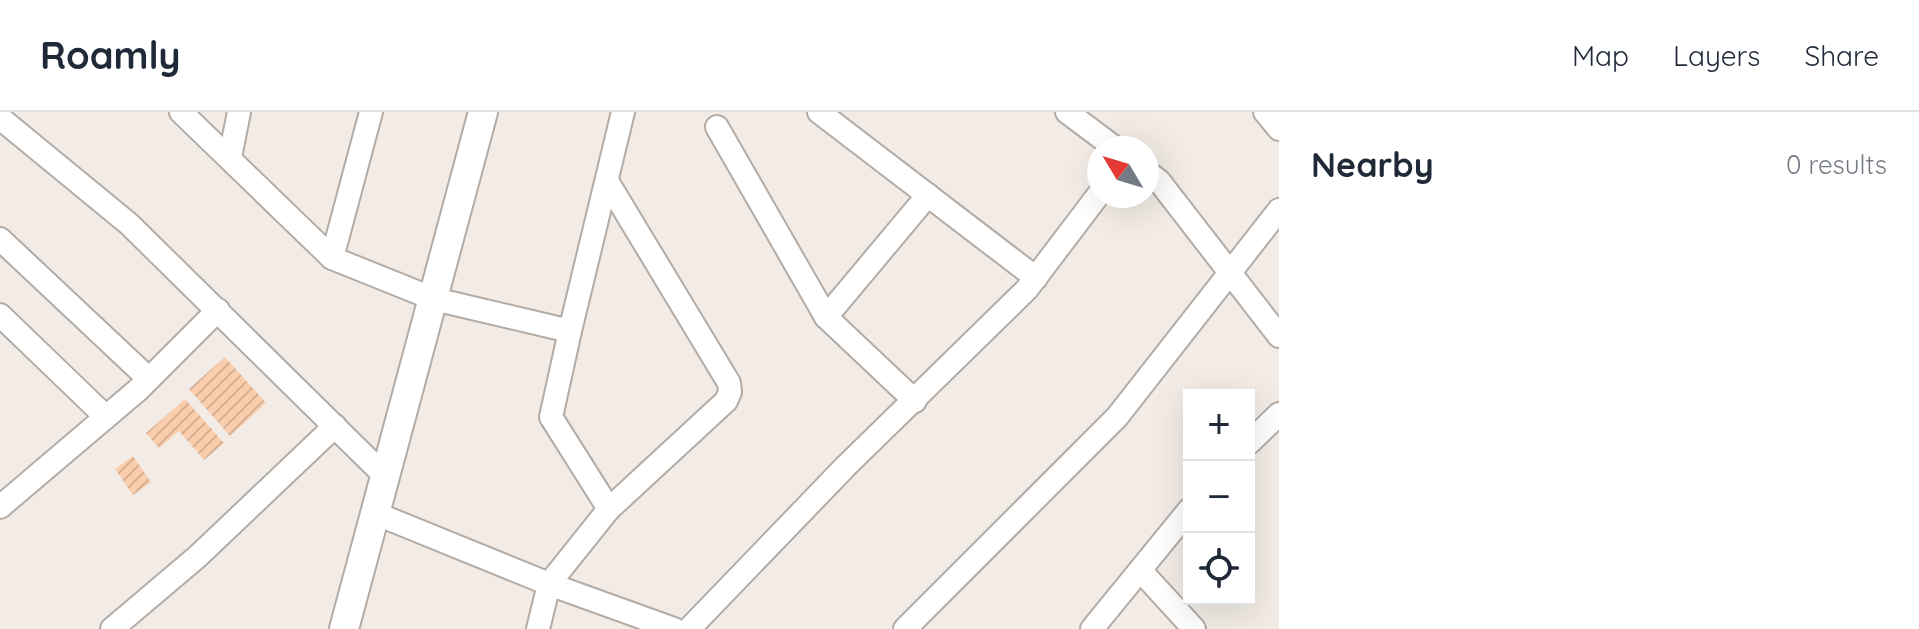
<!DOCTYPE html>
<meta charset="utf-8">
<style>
body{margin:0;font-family:Quicksand,sans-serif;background:#f6f6f7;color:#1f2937}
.controls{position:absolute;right:24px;bottom:24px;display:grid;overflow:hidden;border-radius:0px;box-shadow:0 8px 32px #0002}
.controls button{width:72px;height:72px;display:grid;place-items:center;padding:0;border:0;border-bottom:2px solid #e0e1e3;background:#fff;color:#1f2937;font:40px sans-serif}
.compass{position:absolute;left:1087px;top:24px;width:72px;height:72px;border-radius:50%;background:#fff;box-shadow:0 8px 32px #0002;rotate:308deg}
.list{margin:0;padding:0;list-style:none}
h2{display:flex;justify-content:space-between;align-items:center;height:104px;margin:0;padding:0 32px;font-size:34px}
h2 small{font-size:26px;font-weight:400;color:#747a83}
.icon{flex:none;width:44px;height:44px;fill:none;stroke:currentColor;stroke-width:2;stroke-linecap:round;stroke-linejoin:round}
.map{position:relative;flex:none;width:1279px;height:517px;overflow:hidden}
header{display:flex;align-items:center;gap:48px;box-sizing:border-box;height:112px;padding:0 40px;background:#fff;border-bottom:2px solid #e0e1e3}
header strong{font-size:38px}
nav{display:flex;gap:44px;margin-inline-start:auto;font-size:28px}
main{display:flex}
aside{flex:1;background:#fff}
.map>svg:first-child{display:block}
.building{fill:url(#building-hatch)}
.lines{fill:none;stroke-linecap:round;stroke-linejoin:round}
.minor-casing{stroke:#b2aba6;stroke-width:26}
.tertiary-casing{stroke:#b2aba6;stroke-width:32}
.minor{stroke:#fff;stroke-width:22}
.tertiary{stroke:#fff;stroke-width:28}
</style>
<header>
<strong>Roamly</strong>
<nav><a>Map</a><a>Layers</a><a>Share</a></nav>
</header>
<main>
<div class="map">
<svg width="1279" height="517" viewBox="0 0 1279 517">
<defs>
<pattern id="building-hatch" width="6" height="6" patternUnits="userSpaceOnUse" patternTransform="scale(2)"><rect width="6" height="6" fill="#facead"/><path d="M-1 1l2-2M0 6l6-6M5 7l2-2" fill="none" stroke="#d6b094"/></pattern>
</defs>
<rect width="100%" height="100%" fill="#f3ece6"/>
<g class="building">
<path d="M225,245L266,291L230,324L189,277Z"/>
<path d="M185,287L224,331L204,348L179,319L159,336L146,321Z"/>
<path d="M133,344L151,370L133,383L115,357Z"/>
</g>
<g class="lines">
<g class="minor-casing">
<g id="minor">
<path d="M181,0L332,146"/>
<path d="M371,0L332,146L434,187L570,219L551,305L609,397L549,472L538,517"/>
<path d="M819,0L1036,166"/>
<path d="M1067,0L1115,36"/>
<path d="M1265,0L1279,17"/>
<path d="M0,6L129,112L387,366"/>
<path d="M717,15L826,205L915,289"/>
<path d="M230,45L239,0"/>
<path d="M1147,60L1159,69L1279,224"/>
<path d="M607,69L729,271L730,280L726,289L609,397"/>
<path d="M0,127L149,267"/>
<path d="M0,203L106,305"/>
<path d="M826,205L928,83"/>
<path d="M570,219L623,0"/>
<path d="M1249,331L1279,302"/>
<path d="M0,395L139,277L218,198"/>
<path d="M377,402L549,472L674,517"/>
<path d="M1140,458L1194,517"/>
<path d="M112,517L197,445L335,314"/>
<path d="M689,517L846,354L1027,177L1099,82"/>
<path d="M905,517L1117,305L1279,98"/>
<path d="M1092,517L1189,398"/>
</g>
</g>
<g class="tertiary-casing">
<path id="tertiary" d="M344,517L483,0"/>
</g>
<use href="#minor" class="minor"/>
<use href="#tertiary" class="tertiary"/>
</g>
</svg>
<div class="controls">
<button>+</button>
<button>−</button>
<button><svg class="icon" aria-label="locate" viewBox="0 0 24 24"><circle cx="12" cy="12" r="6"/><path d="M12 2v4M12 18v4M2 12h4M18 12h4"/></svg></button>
</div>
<svg class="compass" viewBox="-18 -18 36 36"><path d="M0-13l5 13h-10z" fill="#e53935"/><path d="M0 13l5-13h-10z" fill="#747a83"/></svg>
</div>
<aside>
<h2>Nearby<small>0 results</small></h2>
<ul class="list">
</ul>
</aside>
</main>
